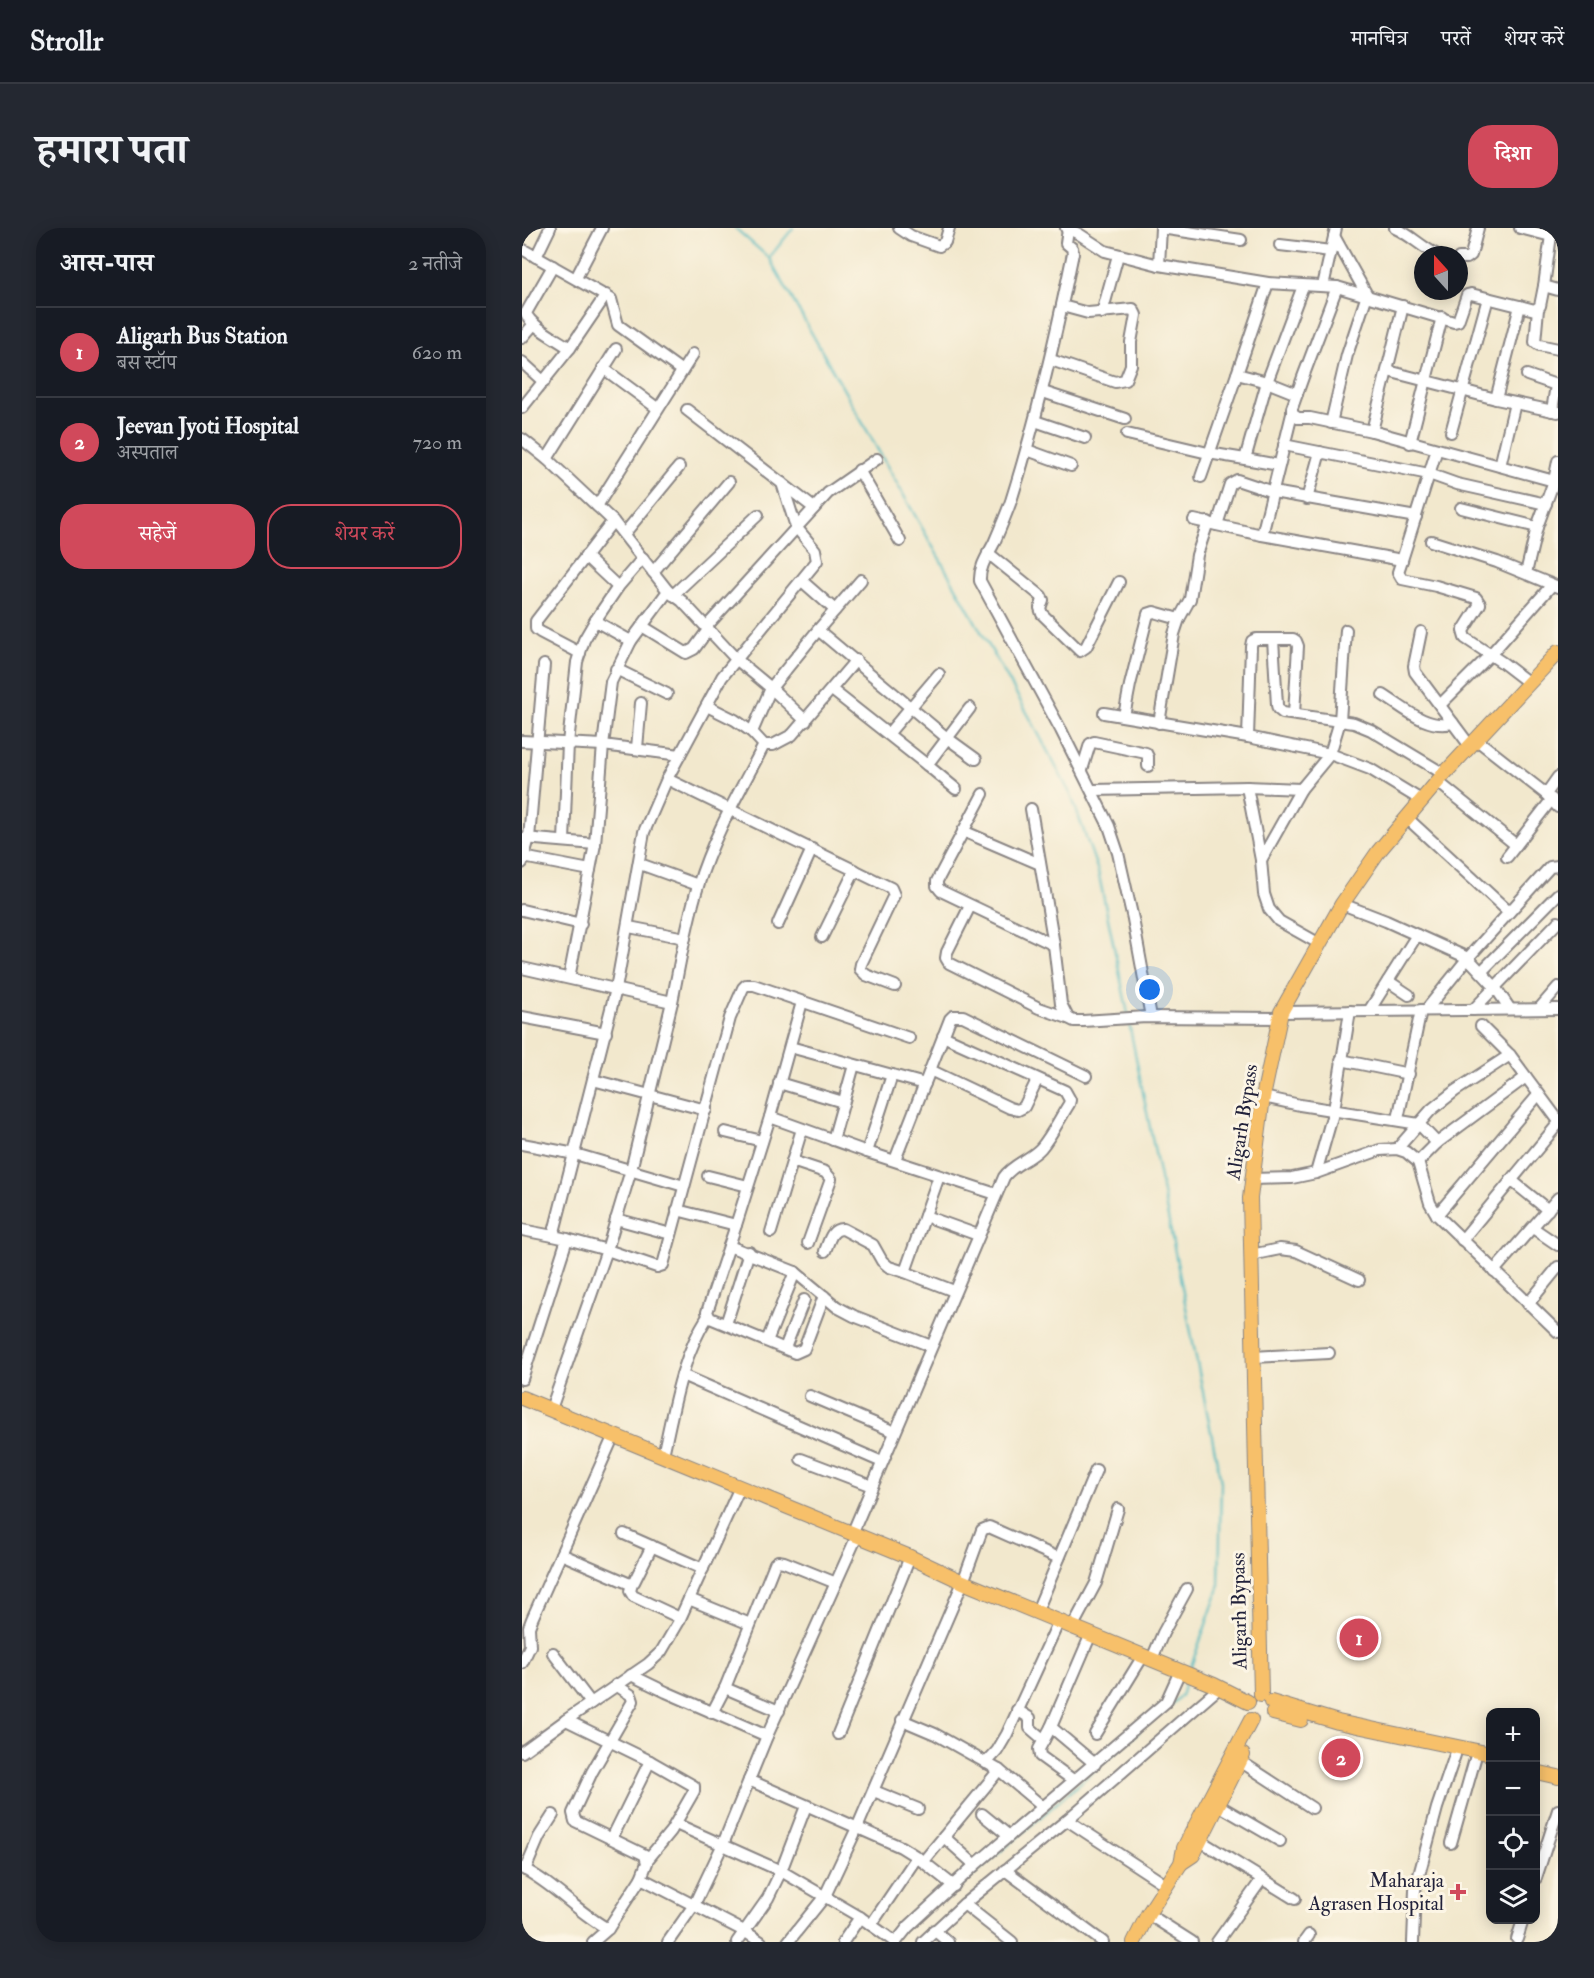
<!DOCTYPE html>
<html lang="hi">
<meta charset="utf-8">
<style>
body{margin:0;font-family:"IM FELL Double Pica","Noto Serif Devanagari",serif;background:#242831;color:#f1f3f6}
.controls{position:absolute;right:18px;bottom:18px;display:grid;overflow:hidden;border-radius:12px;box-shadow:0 3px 15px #0003}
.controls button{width:54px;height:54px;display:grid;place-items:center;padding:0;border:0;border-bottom:2px solid #363941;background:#171b24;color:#f1f3f6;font:30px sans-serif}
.compass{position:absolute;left:892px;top:18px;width:54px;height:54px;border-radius:50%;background:#171b24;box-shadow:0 3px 15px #0003;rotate:339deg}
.you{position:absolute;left:628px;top:762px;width:21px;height:21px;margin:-15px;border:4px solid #fff;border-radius:50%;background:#1a73e8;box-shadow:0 0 0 9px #1a73e833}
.badge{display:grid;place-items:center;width:39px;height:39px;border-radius:50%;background:#d1495b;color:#fff;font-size:20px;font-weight:700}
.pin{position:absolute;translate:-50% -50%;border:3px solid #fff;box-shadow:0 2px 6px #0006}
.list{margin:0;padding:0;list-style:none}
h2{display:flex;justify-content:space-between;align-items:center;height:78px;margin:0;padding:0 24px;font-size:26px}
h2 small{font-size:20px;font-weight:400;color:#9ea1a6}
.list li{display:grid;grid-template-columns:39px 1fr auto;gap:18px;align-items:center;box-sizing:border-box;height:90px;padding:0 24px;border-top:2px solid #363941}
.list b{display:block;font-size:22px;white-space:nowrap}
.list p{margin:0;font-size:20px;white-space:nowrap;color:#9ea1a6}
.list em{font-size:20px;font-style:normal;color:#9ea1a6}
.actions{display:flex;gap:12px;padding:18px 24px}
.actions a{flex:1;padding:14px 0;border:2px solid #d1495b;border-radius:24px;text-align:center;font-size:21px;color:#d1495b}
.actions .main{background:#d1495b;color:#fff}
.icon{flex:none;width:33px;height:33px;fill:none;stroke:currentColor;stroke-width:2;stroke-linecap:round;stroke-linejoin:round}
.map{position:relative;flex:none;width:1036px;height:1714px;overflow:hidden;border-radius:24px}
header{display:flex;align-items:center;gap:36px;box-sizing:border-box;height:84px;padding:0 30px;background:#171b24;border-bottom:2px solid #363941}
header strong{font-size:28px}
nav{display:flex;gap:33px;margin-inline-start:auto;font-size:21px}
.intro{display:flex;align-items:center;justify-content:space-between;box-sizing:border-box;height:144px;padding:0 36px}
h1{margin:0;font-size:42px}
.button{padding:15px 27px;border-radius:24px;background:#d1495b;color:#fff;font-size:21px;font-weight:700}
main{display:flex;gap:36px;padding:0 36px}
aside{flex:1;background:#171b24;border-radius:24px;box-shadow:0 3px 15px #0003}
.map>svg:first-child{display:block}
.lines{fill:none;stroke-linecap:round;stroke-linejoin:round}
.stream{stroke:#47b7bf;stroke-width:2}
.minor-casing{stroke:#8a8584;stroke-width:14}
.major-casing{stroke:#8a8584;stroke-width:16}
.minor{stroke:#fff;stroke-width:10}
.major{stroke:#f7c06b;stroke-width:14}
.poi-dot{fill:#d1495b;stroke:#fcf5e5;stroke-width:2}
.labels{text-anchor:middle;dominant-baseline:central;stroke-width:6;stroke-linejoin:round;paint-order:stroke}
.street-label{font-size:20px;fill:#22223b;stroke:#fcf5e5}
.poi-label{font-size:20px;fill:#22223b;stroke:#fcf5e5;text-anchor:end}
</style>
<header>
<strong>Strollr</strong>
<nav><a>मानचित्र</a><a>परतें</a><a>शेयर करें</a></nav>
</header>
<div class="intro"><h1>हमारा पता</h1><a class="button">दिशा</a></div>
<main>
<aside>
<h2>आस-पास<small>2 नतीजे</small></h2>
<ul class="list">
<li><span class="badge">1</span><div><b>Aligarh Bus Station</b><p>बस स्टॉप</p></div><em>620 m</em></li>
<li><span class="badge">2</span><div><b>Jeevan Jyoti Hospital</b><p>अस्पताल</p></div><em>720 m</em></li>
</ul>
<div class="actions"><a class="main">सहेजें</a><a>शेयर करें</a></div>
</aside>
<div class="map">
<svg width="1036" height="1714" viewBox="0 0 1036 1714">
<rect width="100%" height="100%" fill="#fcf5e5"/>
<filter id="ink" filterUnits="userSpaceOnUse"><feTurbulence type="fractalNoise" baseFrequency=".0167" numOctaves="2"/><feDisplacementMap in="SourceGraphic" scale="12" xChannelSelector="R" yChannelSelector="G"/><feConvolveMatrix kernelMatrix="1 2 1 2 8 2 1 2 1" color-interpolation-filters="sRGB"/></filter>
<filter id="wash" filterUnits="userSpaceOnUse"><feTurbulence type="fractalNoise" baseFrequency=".008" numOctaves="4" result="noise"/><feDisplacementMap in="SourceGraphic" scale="24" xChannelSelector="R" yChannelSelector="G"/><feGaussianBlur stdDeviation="1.35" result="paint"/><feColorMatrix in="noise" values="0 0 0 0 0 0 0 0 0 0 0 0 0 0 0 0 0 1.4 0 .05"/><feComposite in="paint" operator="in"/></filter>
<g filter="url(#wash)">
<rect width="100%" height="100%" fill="#f2e8cd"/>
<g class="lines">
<g class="stream">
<path d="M213,0L247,30L508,490L549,567L576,643L606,786"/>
<path d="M247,30L271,0"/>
<path d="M607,795L699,1254L697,1360L668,1441"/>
<path d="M646,1479L659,1468L664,1452"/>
<path d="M426,1669L617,1504"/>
</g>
</g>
</g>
<g filter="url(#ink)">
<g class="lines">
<g class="minor-casing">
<g id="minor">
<path d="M377,0L389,8L417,18L423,14L427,0"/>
<path d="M544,0L557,6L583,23L637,37L746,55L815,59L932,94L936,93L945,67L949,66L1013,82L1018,78L1022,58L1036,62"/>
<path d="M639,0L719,12"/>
<path d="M873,0C889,7 900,20 916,27"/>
<path d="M998,0L1029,8"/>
<path d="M546,1L544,15L550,20L551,25C534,108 515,191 489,273C484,287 478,301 472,315C466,327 457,339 458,353L539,502L587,598L596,625L611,691L629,789"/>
<path d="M758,17L809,23"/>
<path d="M0,21L89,71L96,97L160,143"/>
<path d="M14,29L28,0"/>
<path d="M937,30H945L949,27L956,0"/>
<path d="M637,37L639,0"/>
<path d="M31,38L4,85C8,98 36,112 48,120"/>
<path d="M54,50L80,0"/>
<path d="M746,55L715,146L745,154L723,231L757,237"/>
<path d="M801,58L814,0"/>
<path d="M1022,58L1030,0"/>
<path d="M815,59L781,149L770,180V186L776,190H788L850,203L1032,253L1036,233"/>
<path d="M1016,81L1013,114L1017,117L1036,121"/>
<path d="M580,85L596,27"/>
<path d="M0,110L12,96"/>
<path d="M529,132L593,154L603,152L609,137V114L614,87L611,81L566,85L540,78"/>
<path d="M0,134L22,154"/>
<path d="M81,140L135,180"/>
<path d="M866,143L974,171L998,78"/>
<path d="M1005,147L1034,157L1030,183"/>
<path d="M521,164L603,191"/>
<path d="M775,166L745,154L781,58"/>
<path d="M974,171L1036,184"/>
<path d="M0,180L48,120L84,67"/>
<path d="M165,182L292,280"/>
<path d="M513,193L563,210"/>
<path d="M809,195L825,127L845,67L812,8"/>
<path d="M850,203L881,78"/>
<path d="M929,204L966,70"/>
<path d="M605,206L686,225L723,231"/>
<path d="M0,211L25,231L91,293L146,363"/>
<path d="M888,215L920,89"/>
<path d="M762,217L907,246L935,256L1024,276"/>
<path d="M505,222L549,238"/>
<path d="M25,231L94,121"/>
<path d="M978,238L993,175"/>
<path d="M337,242L378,313"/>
<path d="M679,249L715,146"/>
<path d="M785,271L798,224"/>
<path d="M75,278L171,126"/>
<path d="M939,280L1015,299"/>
<path d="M672,292L740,307L880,332L876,344L880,351L914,358L954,370L958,376L941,403L943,410L981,435L1007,455"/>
<path d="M695,297L708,256L715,252L751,264L894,289"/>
<path d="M102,306L157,239"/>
<path d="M740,307L770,186"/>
<path d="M909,313L975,334L1036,359"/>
<path d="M466,325L519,368L521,372L518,380L520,386L558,423L564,419L597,354"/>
<path d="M63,328L96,359"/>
<path d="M880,332L915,221"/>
<path d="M131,344L207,254"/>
<path d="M1004,345L1015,299L1032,253"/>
<path d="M280,353L313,382"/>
<path d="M151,367L236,287"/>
<path d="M73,393L96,359L121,330"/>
<path d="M120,398L164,425L172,421L186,402"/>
<path d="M184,399L306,265L355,231"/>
<path d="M296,402L339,352"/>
<path d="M824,402L818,493L808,526L848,541L899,572"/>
<path d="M899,404L892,438L893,444L948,518"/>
<path d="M751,411L755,477L756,481L761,485L832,495L849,502L922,546"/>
<path d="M58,425L18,404L14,401V393L91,293"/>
<path d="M94,441L145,466"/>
<path d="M310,462L405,537L448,480"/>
<path d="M861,467C882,480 905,502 931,495"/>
<path d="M919,476L968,427L1029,358"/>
<path d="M185,478L213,492L230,504"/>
<path d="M582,485L726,509"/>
<path d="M602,488L608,457L626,386L632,384L657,391"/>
<path d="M284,493L249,460L296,402L425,510L454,531"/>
<path d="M637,495L652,406L657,391L668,371L675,327L686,294"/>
<path d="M366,506L417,446"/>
<path d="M955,512L1024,566L1036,579"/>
<path d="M0,513L81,517L158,527"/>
<path d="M242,517H251L270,507L334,432"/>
<path d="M115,520L119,475"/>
<path d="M405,537L434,561"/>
<path d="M560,542L568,516L572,514L624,525L626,529V538"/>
<path d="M145,551L369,660L372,667L339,736L338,741L344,747L373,758"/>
<path d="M916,554L994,617"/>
<path d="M725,559L739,632L742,666L747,681L757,693L798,716"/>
<path d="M571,562L725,559L779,561L808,526L726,509L729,418L730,413L734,411H771L774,413L776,418L772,486"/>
<path d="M461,566L415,653V658L419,663L532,717"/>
<path d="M1024,566L1036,549"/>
<path d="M509,581L532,717L539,776L546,790L552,793H561L624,789L758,790"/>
<path d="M885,590L987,684"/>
<path d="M441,603L518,636"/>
<path d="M2,610L73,616"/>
<path d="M42,613L46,515L55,434L62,412L73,393L109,413"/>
<path d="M1,629L68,642"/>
<path d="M985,629L1030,571"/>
<path d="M739,632L779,561"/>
<path d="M0,635L7,610L22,437"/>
<path d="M118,636L176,657"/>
<path d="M820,676L864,693L946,730L1028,639L1036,638"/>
<path d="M448,678L425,724L424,730L427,735L517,780L546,790"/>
<path d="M0,682L59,696"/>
<path d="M256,696L290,621"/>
<path d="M107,699L163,710"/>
<path d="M300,709L333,642"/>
<path d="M0,740L150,774C158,735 164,696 176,658C191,608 218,563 242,517L230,504L249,460L214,431L160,373L146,363L109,413L89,454L81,517L73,616L47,750"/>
<path d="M959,744L1036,666"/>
<path d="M866,753L887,767"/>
<path d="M150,774L109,942L85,1022L135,1039L141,1037L199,823L208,790L221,760L224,757H232L387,810"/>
<path d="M1017,781L1036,759"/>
<path d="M904,782L946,730L973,759L988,781"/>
<path d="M951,782L1036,694"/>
<path d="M847,783L895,707"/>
<path d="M759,784L1036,781"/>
<path d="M0,789L84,805"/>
<path d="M959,798L988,827L1036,892"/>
<path d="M268,819L403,856"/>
<path d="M819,832L887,846"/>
<path d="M408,842L488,880L496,882L502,879L515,852"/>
<path d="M71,852L184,882"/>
<path d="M257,855L321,874"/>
<path d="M741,869L778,877L897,896L915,915"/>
<path d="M248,889L345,924L474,966"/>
<path d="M876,891L899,782"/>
<path d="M203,904L240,913"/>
<path d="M311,912L332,837"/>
<path d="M0,916L53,926L162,958"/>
<path d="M875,921L909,882L933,863L988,827"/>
<path d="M345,924L370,847"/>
<path d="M373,932L428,791L431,788H441L564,848"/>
<path d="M270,933L303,944L309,951L286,1015"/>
<path d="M896,934L915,915L1004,849"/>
<path d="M794,945L812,882L828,783"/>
<path d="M186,948L226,958"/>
<path d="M417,948L383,1044L432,1063"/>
<path d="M730,951L770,950L794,945L858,922L875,921L884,924L896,934L908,975L915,987L1036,1104"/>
<path d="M989,952L1026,982"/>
<path d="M155,982L214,997L248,889L280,774"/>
<path d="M915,987L1017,866"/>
<path d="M403,988L456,1007"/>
<path d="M94,991L149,1006"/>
<path d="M214,997L185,1084L188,1090L273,1125L282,1121L302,1068"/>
<path d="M1011,1000L1036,1017"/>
<path d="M0,1002L31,1008"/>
<path d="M249,1004L280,901"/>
<path d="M940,1012L1036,896"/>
<path d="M207,1018L273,1044L315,1079L332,1088L409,1118"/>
<path d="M303,1023C307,1014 309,1000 321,1001L351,1017L360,1033L367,1039L383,1044"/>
<path d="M729,1027L758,1021L774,1023L837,1052"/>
<path d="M972,1043L1036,970"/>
<path d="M1006,1076L1036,1039"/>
<path d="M204,1096L227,1024"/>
<path d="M245,1113L273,1044"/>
<path d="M263,1120L282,1072"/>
<path d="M731,1129L807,1125"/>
<path d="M160,1147L360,1234"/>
<path d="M0,1151L45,1011L31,1008L94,761L122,604L145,551L200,449L295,333L293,322L274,299L260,255"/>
<path d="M288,1168L373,1204"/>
<path d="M29,1181L85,1022L45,1011"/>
<path d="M92,1207L39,1326L108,1356L112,1354L130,1318"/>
<path d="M141,1227C152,1179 159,1130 186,1088"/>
<path d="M279,1231L350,1258"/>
<path d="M102,1306L181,1341"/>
<path d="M330,1306L482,949C491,936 508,932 519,920C530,907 538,890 547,876L548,872L543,863L421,808"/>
<path d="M110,1356L108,1363L111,1368L158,1390"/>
<path d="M167,1371L228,1396"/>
<path d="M515,1383L574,1242"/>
<path d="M551,1398L574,1355L596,1281"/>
<path d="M31,1425L69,1475"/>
<path d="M630,1431L641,1405L665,1361"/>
<path d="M0,1435L8,1418L7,1399L10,1391L39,1326"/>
<path d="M109,1447L144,1464L245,1508"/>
<path d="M94,1457L109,1467L111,1473L70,1544L51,1585L53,1593L123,1627L125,1635L119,1650"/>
<path d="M203,1460L257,1483"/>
<path d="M495,1482L508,1490V1500L522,1512"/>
<path d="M190,1485L203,1460L253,1335L256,1333L262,1334L314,1355"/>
<path d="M44,1492L128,1533L172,1558V1563L149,1603L126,1631"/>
<path d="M380,1492L413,1506L477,1542L521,1579"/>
<path d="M529,1499L573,1536"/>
<path d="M316,1506L388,1329"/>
<path d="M573,1506L621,1428"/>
<path d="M0,1524L44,1492L126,1436L139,1424L156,1395L218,1259"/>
<path d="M718,1533L790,1580"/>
<path d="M464,1535L475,1523L485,1506L537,1393"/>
<path d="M227,1552L379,1619L395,1629L432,1658"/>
<path d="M551,1552L518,1528L517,1521L529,1499L569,1406"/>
<path d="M352,1563L396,1581"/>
<path d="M696,1577L758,1613"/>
<path d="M460,1586L487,1608"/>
<path d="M545,1592L644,1657"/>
<path d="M154,1596L259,1643L338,1689L373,1714"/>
<path d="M422,1609L453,1637"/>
<path d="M90,1610L128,1533"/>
<path d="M677,1612L773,1671"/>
<path d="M929,1615L953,1531"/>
<path d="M401,1634L477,1542"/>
<path d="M0,1640C32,1656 55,1684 86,1701"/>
<path d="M3,1642L17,1609L31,1587"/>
<path d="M483,1642L581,1714"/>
<path d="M1014,1650L1036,1582"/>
<path d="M442,1676L490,1714"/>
<path d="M626,1686L670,1714"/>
<path d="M349,1697L395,1629"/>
<path d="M412,1702L426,1714"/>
<path d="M995,1711L1001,1692"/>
<path d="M71,1714L86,1701L119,1650L222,1703L239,1714"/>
<path d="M146,1714L172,1677L201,1616L245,1508L335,1308"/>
<path d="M215,1714L246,1670L259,1643L284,1578"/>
<path d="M266,1714L303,1668L335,1600L441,1354L460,1302L467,1299L537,1330"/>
<path d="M321,1714L338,1689"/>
<path d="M374,1714L386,1699L453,1637L644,1474L658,1443"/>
<path d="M401,1714L442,1676L545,1592L697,1460"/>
<path d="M695,1714L740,1651"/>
<path d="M782,1714L787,1707"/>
<path d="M891,1714L893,1662L915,1580L933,1527"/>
</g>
</g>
<g class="major-casing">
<g id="major">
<path d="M0,1170L388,1329L441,1354L692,1457L726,1474"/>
<path d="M739,1467L728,970L741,869L759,784L820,676L856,624L922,546L1036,424"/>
<path d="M749,1474L816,1494L969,1526"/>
<path d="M751,1485L779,1492"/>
<path d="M1014,1544L1036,1549"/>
<path d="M659,1635L671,1627L721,1527"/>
<path d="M612,1714L626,1686L659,1635L662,1620L668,1608L729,1492"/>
</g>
</g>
<use href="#minor" class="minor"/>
<use href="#major" class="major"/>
</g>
</g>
<path class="poi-dot" d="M933 1655h6v6h6v6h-6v6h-6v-6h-6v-6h6z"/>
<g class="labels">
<g class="street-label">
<text transform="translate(720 894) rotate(-81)">Aligarh Bypass</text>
<text transform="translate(717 1383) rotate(-91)">Aligarh Bypass</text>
</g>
<g class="poi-label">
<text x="922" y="1652">Maharaja<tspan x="922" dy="23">Agrasen Hospital</tspan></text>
</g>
</g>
</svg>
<div class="controls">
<button>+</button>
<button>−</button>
<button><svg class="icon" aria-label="locate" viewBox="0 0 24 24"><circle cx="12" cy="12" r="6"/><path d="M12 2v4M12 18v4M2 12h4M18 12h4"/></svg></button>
<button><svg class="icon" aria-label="layers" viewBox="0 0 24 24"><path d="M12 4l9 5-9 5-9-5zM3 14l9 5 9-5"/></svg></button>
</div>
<svg class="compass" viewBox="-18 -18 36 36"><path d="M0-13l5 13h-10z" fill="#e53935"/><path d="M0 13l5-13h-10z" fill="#9ea1a6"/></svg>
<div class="you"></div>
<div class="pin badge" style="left:837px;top:1410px">1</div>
<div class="pin badge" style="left:819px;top:1530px">2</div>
</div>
</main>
